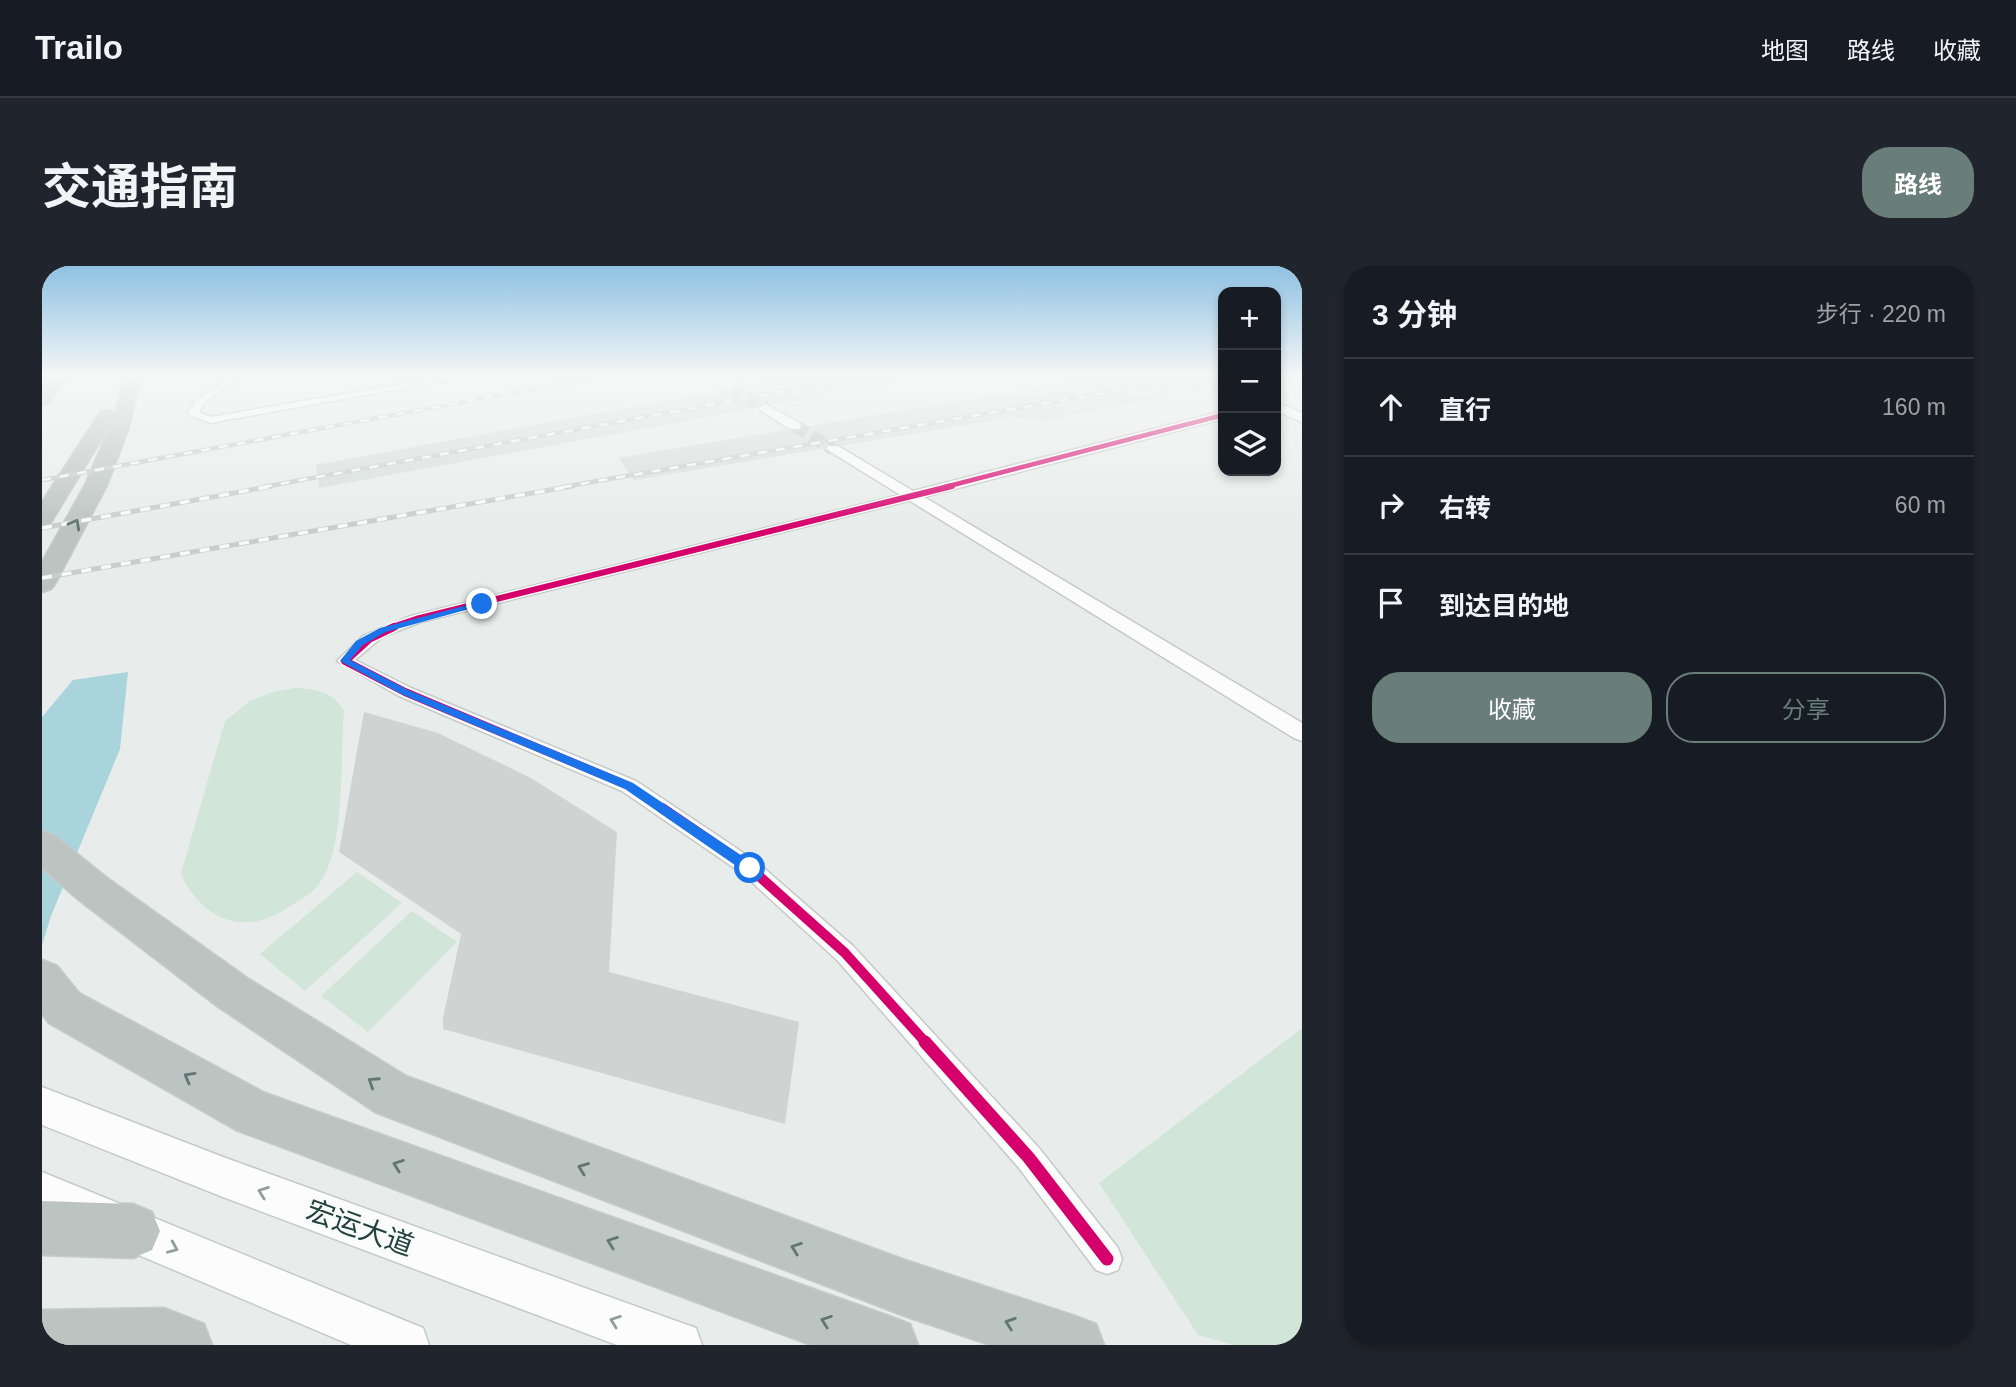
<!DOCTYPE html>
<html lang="zh">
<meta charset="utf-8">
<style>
body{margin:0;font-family:Arial,"Noto Sans SC",sans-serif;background:#20242c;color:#f1f3f6}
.controls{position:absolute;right:21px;top:21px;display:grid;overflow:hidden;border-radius:14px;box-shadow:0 4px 10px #0003}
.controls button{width:63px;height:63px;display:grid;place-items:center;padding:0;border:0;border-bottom:2px solid #363941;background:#171b24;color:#f1f3f6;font:35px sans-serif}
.stop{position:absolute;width:21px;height:21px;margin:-16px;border:5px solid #1a73e8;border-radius:50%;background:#fff}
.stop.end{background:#1a73e8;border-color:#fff;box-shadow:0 2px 7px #0008}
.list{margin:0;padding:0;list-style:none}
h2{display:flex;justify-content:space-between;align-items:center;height:91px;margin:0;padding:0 28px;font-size:30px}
h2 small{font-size:23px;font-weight:400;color:#9ea1a6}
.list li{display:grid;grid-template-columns:46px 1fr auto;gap:21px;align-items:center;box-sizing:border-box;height:98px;padding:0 28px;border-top:2px solid #363941}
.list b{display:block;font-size:26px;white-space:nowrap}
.list em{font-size:23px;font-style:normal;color:#9ea1a6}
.actions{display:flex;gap:14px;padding:21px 28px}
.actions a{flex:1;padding:16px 0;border:2px solid #697e78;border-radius:28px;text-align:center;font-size:24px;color:#697e78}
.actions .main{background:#697e78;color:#fff}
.icon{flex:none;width:38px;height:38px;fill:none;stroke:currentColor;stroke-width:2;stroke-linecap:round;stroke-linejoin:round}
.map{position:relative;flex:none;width:1260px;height:1079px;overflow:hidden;border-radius:28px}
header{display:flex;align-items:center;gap:42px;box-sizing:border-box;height:98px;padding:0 35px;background:#171b24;border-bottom:2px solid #363941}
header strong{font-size:33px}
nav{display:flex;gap:38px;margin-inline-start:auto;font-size:24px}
.intro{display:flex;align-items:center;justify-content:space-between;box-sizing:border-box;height:168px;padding:0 42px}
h1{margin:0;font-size:49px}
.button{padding:18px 32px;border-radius:28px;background:#697e78;color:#fff;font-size:24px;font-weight:700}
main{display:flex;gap:42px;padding:0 42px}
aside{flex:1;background:#171b24;border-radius:28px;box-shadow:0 4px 10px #0003}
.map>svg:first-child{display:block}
.built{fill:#d6dedb}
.green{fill:#d1e6d8}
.water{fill:#a9d4db}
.building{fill:#cfd4d2}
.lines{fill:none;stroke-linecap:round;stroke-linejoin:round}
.tertiary-tunnel{stroke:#c1cbc8;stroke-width:13;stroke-dasharray:13 6;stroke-linecap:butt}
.service-casing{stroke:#c5cac8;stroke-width:7}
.minor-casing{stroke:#c5cac8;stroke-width:3}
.tertiary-casing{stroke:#c5cac8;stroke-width:3}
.secondary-casing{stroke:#c3cbc8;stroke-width:3}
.motorway-casing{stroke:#c3ccc9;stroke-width:3}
.service{stroke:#fcfcfc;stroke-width:5}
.minor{fill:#fcfcfc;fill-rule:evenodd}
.tertiary{fill:#fcfcfc;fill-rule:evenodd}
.secondary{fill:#fcfcfc;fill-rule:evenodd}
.motorway{fill:#bcc4c2;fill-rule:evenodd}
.rail-far1-casing{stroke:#c9cdcc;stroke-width:4.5}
.rail-casing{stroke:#c9cdcc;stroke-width:5}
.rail-far1{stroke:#f7fbf9;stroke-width:2.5;stroke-dasharray:9;stroke-linecap:butt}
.rail{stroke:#f7fbf9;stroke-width:3.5;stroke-dasharray:10;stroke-linecap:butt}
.cycleway-far4-casing{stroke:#f7fbf9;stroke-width:7}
.cycleway-far3-casing{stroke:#f7fbf9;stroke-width:9}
.cycleway-far2-casing{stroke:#f7fbf9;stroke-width:11}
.cycleway-far1-casing{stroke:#f7fbf9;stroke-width:14}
.cycleway-casing{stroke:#f7fbf9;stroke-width:18}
.cycleway-far4{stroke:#d6006c;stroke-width:4.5}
.cycleway-far3{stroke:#d6006c;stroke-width:6}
.cycleway-far2{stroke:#d6006c;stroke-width:8}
.cycleway-far1{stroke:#d6006c;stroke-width:10}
.cycleway{stroke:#d6006c;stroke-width:13}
.oneway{stroke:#617670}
.oneway2{stroke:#909f9b}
.route{fill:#1a73e8}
.labels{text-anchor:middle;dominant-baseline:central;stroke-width:6;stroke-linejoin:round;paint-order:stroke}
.near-street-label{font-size:28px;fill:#24423a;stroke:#f7fbf9}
</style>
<header>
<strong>Trailo</strong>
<nav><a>地图</a><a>路线</a><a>收藏</a></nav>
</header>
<div class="intro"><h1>交通指南</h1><a class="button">路线</a></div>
<main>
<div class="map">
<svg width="1260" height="1079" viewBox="0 0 1260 1079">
<rect width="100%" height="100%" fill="#e8edeb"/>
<g class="built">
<path d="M753,111H884L277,222L274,199Z"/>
<path d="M1061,111H1181V119L1000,155L971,151L592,214L577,192Z"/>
</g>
<g class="green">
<path d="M253,422C274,423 291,425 302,445C298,490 304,583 277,618C271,627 261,632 252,638C235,649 218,658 197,656C171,654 147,630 139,607L183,455L208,435L231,426Z"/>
<path d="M315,606L360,637L263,725L218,688Z"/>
<path d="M370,645L415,676L326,766L279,730Z"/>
<path d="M1260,762V1079H1192L1156,1069L1057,917Z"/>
</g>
<path class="water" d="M86,406L78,483L9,650L0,679V451L31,414Z"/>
<path class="building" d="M322,446L396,467L489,512L575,566L567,706L757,756L743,858L401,763V752L419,668L297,586Z"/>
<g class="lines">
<g class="tertiary-tunnel">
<path d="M1152,111L1179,120"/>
<path d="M688,121L723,142"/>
<path d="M753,160L791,183"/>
</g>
<g class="service-casing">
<path id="service" d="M681,117L705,111"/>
</g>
<g class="minor-casing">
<g id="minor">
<path d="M189,111H199L162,137L157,146L169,151L402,111H423L168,157L148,149L146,147L155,133Z"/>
<path d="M870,226L876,230L874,233L379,356L340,371L313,394L369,422L594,515L715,596L811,680L997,882L1076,982L1080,993L1076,1004L1065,1008L1054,1004L977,902L795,694L701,608L580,525L357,430L295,395L321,370L369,350Z"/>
</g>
</g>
<g class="tertiary-casing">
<g id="tertiary">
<path d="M665,111H679L694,121L684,124Z"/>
<path d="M1234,136L1260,147V156L1234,145Z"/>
<path d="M723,138L758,157L759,160L758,163H748L719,145L717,142Z"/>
<path d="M1181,145V153L882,231L1260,457V475L1252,472L784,183L786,180H796L871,225Z"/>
</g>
</g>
<g class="secondary-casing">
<g id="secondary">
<path d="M0,821L181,891L637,1056L654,1062L660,1079H575L181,931L0,859Z"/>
<path d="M0,906L381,1062L387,1079H309L0,948Z"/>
</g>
</g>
<g class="motorway-casing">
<g id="motorway">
<path d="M9,111H26L6,138L0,139V123Z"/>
<path d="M83,111H99L86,164L65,219L13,318L9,323L0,326V296L43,219L70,156L11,253L8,258L0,260V236L59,145L65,144L73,147Z"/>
<path d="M0,565L13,570L65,612L205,712L364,810L860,993L1033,1050L1054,1058L1062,1079H948L860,1049L333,846L175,740L37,634L0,602Z"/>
<path d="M0,694L15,700L37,727L223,827L847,1050L868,1058L876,1079H769L194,864L7,757L0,748Z"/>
<path d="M0,935L91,938L110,946L118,965L110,984L91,992L0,989Z"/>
<path d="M122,1042L162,1058L170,1079H0V1044Z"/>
</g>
</g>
<use href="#service" class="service"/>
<use href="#minor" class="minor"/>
<use href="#tertiary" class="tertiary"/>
<use href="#secondary" class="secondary"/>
<use href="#motorway" class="motorway"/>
<g class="rail-far1-casing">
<g id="rail-far1">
<path d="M0,214L557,111"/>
<path d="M221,221L821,111"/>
<path d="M521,221L1155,111"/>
</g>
</g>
<g class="rail-casing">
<g id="rail">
<path d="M0,262L230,220"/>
<path d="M0,312L531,220"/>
</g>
</g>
<use href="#rail-far1" class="rail-far1"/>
<use href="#rail" class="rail"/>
<g class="cycleway-far4-casing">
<path id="cycleway-far4" d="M903,221L1181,149"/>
</g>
<g class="cycleway-far3-casing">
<path id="cycleway-far3" d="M347,362L374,353L910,220"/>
</g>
<g class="cycleway-far2-casing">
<path id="cycleway-far2" d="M352,361L327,373L303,395L363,426L587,520L622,544"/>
</g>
<g class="cycleway-far1-casing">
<path id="cycleway-far1" d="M620,542L708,602L803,687L885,778"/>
</g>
<g class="cycleway-casing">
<path id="cycleway" d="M883,776L987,892L1065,993"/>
</g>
<use href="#cycleway-far4" class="cycleway-far4"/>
<use href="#cycleway-far3" class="cycleway-far3"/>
<use href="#cycleway-far2" class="cycleway-far2"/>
<use href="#cycleway-far1" class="cycleway-far1"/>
<use href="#cycleway" class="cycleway"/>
</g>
<defs><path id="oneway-chevron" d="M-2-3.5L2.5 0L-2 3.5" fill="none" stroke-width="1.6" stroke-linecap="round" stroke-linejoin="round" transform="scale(1.75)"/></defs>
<g class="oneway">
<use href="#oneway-chevron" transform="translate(33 258) rotate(-61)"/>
<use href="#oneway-chevron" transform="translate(147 811) rotate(-151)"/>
<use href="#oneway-chevron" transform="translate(331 816) rotate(-147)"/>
<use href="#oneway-chevron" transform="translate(356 899) rotate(-160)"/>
<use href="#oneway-chevron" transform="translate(541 902) rotate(-159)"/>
<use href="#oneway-chevron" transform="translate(570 976) rotate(-160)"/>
<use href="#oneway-chevron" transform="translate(754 982) rotate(-160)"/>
<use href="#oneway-chevron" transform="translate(784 1055) rotate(-160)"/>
<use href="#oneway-chevron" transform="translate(968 1057) rotate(-161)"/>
</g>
<g class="oneway2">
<use href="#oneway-chevron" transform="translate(221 926) rotate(-160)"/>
<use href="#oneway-chevron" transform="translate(131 982) rotate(23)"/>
<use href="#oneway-chevron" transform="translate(573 1055) rotate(-160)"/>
</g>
<linearGradient id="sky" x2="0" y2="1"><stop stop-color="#8fc1e3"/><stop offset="0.42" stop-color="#f5f7f6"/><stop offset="1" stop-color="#f5f7f6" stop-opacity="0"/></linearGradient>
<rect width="1260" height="262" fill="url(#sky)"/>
<path class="route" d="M437,336L445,338L344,366L321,379L308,394L366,424L591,517L712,598V606H703L583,523L359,428L298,395L314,375L338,362Z"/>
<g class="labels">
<g class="near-street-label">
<text transform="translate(318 962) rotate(20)">宏运大道</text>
</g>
</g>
</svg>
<div class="controls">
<button>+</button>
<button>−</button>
<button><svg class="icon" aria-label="layers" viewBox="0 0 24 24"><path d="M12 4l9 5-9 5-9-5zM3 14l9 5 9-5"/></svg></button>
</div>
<div class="stop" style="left:708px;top:602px"></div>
<div class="stop end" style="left:440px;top:338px"></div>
</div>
<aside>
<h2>3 分钟<small>步行 · 220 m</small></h2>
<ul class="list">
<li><svg class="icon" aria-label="ahead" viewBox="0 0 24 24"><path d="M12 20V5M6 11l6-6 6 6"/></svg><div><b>直行</b></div><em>160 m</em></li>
<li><svg class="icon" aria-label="right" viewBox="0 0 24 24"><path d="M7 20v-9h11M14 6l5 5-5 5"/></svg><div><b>右转</b></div><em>60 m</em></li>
<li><svg class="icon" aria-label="arrive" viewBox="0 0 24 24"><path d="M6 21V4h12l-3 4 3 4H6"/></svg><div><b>到达目的地</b></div></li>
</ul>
<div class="actions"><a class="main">收藏</a><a>分享</a></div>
</aside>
</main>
